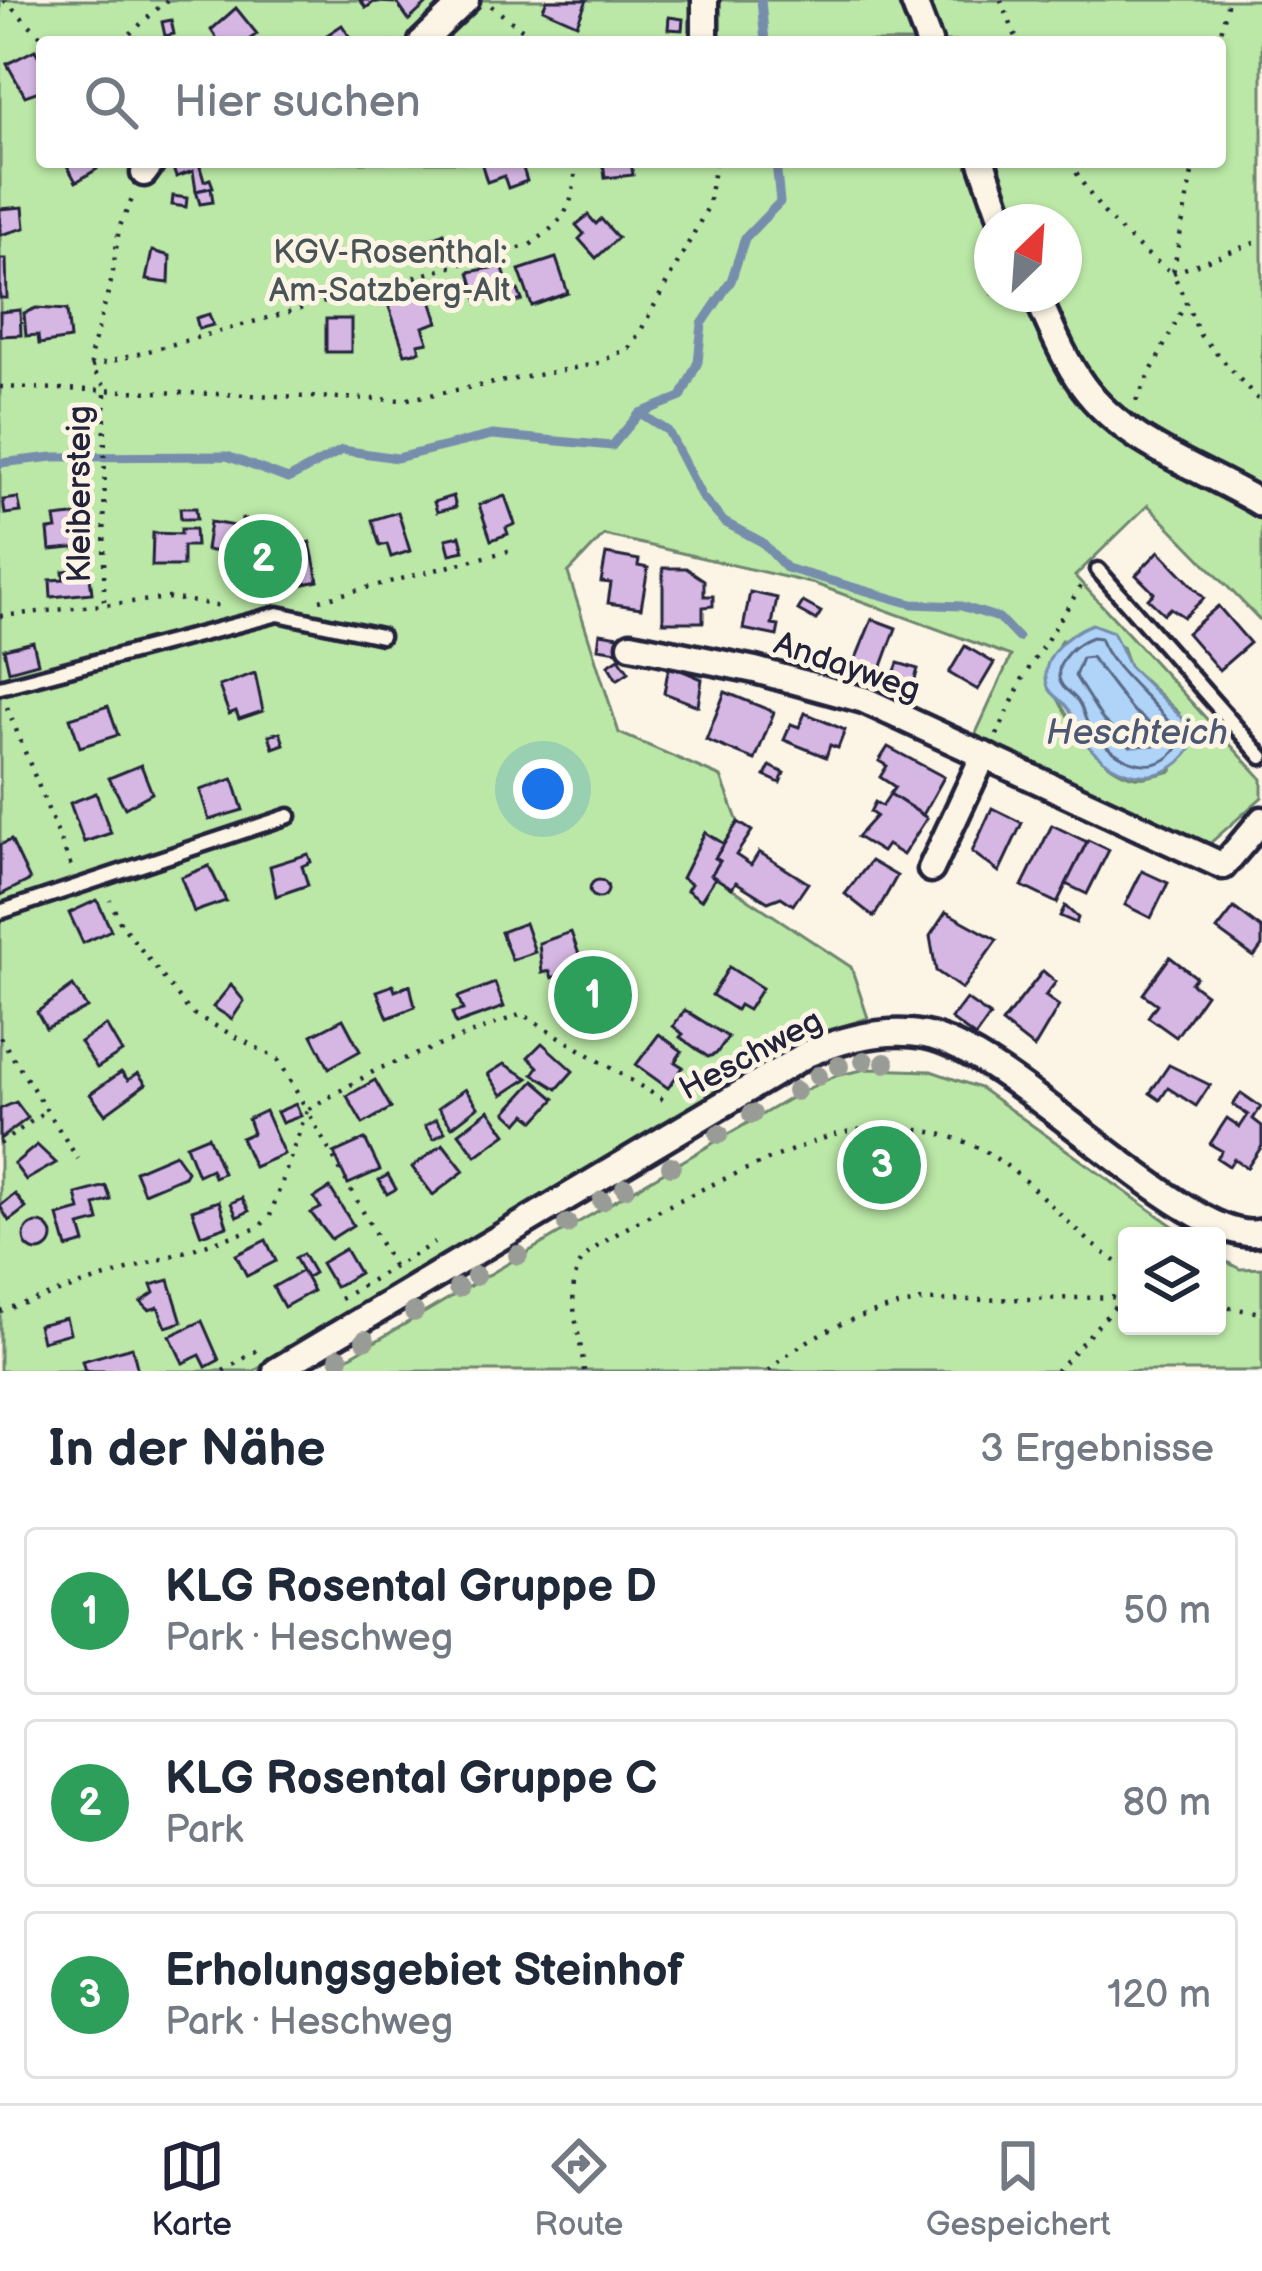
<!DOCTYPE html>
<html lang="de">
<meta charset="utf-8">
<style>
body{margin:0;font-family:"Balsamiq Sans",sans-serif;background:#f6f6f7;color:#1f2937}
.controls{position:absolute;right:36px;bottom:36px;display:grid;overflow:hidden;border-radius:12px;box-shadow:0 3px 9px #0004}
.controls button{width:108px;height:108px;display:grid;place-items:center;padding:0;border:0;border-bottom:3px solid #e0e1e3;background:#fff;color:#1f2937;font:60px sans-serif}
.compass{position:absolute;left:974px;top:204px;width:108px;height:108px;border-radius:50%;background:#fff;box-shadow:0 3px 9px #0004;rotate:25deg}
.you{position:absolute;left:543px;top:789px;width:42px;height:42px;margin:-30px;border:9px solid #fff;border-radius:50%;background:#1a73e8;box-shadow:0 0 0 18px #1a73e833}
.badge{display:grid;place-items:center;width:78px;height:78px;border-radius:50%;background:#22223b;color:#fff;font-size:39px;font-weight:700}
.pin{position:absolute;translate:-50% -50%;border:6px solid #fff;box-shadow:0 3px 12px #0006}
.list{margin:0;padding:0;list-style:none}
h2{display:flex;justify-content:space-between;align-items:center;height:156px;margin:0;padding:0 48px;font-size:51px}
h2 small{font-size:39px;font-weight:400;color:#747a83}
.list li{display:grid;grid-template-columns:78px 1fr auto;gap:36px;align-items:center;box-sizing:border-box;height:168px;margin:0 24px 24px;padding:0 24px;border:3px solid #e0e1e3;border-radius:12px}
.list b{display:block;font-size:45px;white-space:nowrap}
.list p{margin:0;font-size:39px;white-space:nowrap;color:#747a83}
.list em{font-size:39px;font-style:normal;color:#747a83}
.icon{flex:none;width:66px;height:66px;fill:none;stroke:currentColor;stroke-width:2;stroke-linecap:round;stroke-linejoin:round}
.map{position:relative;flex:none;width:1262px;height:1371px;overflow:hidden}
.search{position:absolute;background:#fff;box-shadow:0 3px 9px #0004;left:36px;right:36px;top:36px;height:132px;display:flex;align-items:center;gap:30px;box-sizing:border-box;padding:0 42px;border-radius:12px;color:#747a83;font-size:45px}
.sheet{height:732px;background:#fff}
nav{display:flex;justify-content:space-around;align-items:center;box-sizing:border-box;height:168px;border-top:3px solid #e0e1e3;background:#fff;font-size:33px;color:#747a83}
nav a{display:grid;justify-items:center;gap:6px}
nav .on{color:#22223b}
.map>svg:first-child{display:block}
.green{fill:#bbe8a6;stroke:#6e8570;stroke-width:3;fill-rule:evenodd}
.water{fill:#afd4f8;stroke:#778dac;stroke-width:3}
.lines{fill:none;stroke-linecap:round;stroke-linejoin:round}
.shore{stroke:#5a6987;stroke-width:3}
.stream{stroke:#778dac;stroke-width:9}
.building{fill:#d6b7e4;stroke:#22223b;stroke-width:3}
.service-casing{stroke:#22223b;stroke-width:21}
.minor-casing{stroke:#22223b;stroke-width:33}
.path{stroke:#22223b;stroke-width:4.5;stroke-dasharray:3 9;stroke-linecap:butt}
.service{stroke:#fcf5e5;stroke-width:12}
.minor{stroke:#fcf5e5;stroke-width:24}
.tree{fill:#999c96}
.labels{text-anchor:middle;dominant-baseline:central;stroke-width:10;stroke-linejoin:round;paint-order:stroke}
.park-label{font-size:33px;fill:#485456;stroke:#fcf5e5}
.street-label{font-size:33px;fill:#22223b;stroke:#fcf5e5}
.water-label{font-size:36px;font-style:italic;fill:#4c5774;stroke:#fcf5e5}
</style>
<div class="map">
<svg width="1262" height="1371" viewBox="0 0 1262 1371">
<rect width="100%" height="100%" fill="#fcf5e5"/>
<filter id="ink" filterUnits="userSpaceOnUse"><feTurbulence type="fractalNoise" baseFrequency=".00833" numOctaves="2"/><feDisplacementMap in="SourceGraphic" scale="24" xChannelSelector="R" yChannelSelector="G"/><feConvolveMatrix kernelMatrix="1 2 1 2 8 2 1 2 1" color-interpolation-filters="sRGB"/></filter>
<g filter="url(#ink)">
<g class="green">
<path d="M0,0H1262V622L1148,505L1075,576L1262,779V797L1208,845L972,742L1011,656L815,584L604,535L568,573L619,733L721,777L738,822L715,857L712,875L851,967L868,1018L809,1037L254,1371H0ZM42,42H1220V162H42ZM992,222H1064V294H992ZM1061,640L1122,647L1129,666L1179,713L1172,771C1162,773 1146,779 1135,777C1094,769 1060,707 1046,673Z"/>
<path d="M867,1069L931,1071L980,1088L1187,1236H1127V1326H1217V1257L1240,1269L1262,1268V1371H325L797,1094L835,1076Z"/>
</g>
<path class="water" d="M1092,624L1113,632L1129,666L1187,723L1192,747C1161,795 1105,776 1079,733C1075,725 1073,714 1067,707C1062,700 1052,696 1048,687C1037,657 1069,633 1092,624Z"/>
<g class="lines">
<g class="shore">
<path d="M1092,637L1100,638C1113,676 1177,716 1180,744C1155,785 1108,756 1089,726C1084,718 1083,707 1077,700C1071,692 1061,689 1059,678C1056,659 1076,643 1092,637Z"/>
<path d="M1091,657L1131,709L1160,732V745L1130,746L1103,720L1075,676L1082,658Z"/>
</g>
<g class="stream">
<path d="M761,0L765,42"/>
<path d="M640,413L668,431L702,497L724,522L762,542L786,568L912,604L961,606L999,618L1018,638"/>
<path d="M0,463L53,457L227,456L288,479L342,450L397,458L492,435L612,446L640,413L681,397L698,362L702,324L731,281L745,238L780,202L776,162"/>
</g>
</g>
<g class="building">
<path d="M360,0H431L409,20L397,3L374,2L366,8Z"/>
<path d="M547,0H587L577,24L543,9Z"/>
<path d="M236,8L257,34L246,42H219L211,30Z"/>
<path d="M669,17L683,19L682,30L668,29Z"/>
<path d="M171,20L174,34L165,36L162,22Z"/>
<path d="M342,25L353,42H323L321,39Z"/>
<path d="M35,50L42,62V90L25,96L7,64Z"/>
<path d="M65,162H98L97,169L76,182Z"/>
<path d="M171,162H204L200,167L204,181L210,179L213,187L196,191L193,171L176,177Z"/>
<path d="M481,162H521L527,181L508,188L504,176L487,182Z"/>
<path d="M603,162H631L633,175L605,178Z"/>
<path d="M211,188L213,202L200,204L196,191Z"/>
<path d="M173,196L187,198L186,207L172,205Z"/>
<path d="M23,207L25,228L0,235V209Z"/>
<path d="M588,215L596,224L601,219L618,238L596,258L579,239L584,234L576,225Z"/>
<path d="M444,233L449,245L437,249L433,238Z"/>
<path d="M152,251L170,256L169,283L146,280Z"/>
<path d="M556,258L568,293L532,306L519,270Z"/>
<path d="M0,259H6L7,298H0Z"/>
<path d="M502,266L509,288L478,303L469,272Z"/>
<path d="M518,290L522,300L510,304L506,294Z"/>
<path d="M428,291L438,322L423,327L428,342L418,344L420,351L405,354L388,304Z"/>
<path d="M36,308L67,310L70,339L39,344L38,335L26,336L24,313Z"/>
<path d="M20,310L21,335L0,336V312Z"/>
<path d="M209,314L213,325L199,329L196,318Z"/>
<rect x="326" y="319" width="25" height="33"/>
<path d="M453,496L456,507L437,512L434,502Z"/>
<path d="M505,496L515,524L506,528L508,534L491,540L479,505Z"/>
<path d="M18,498L21,512L5,514L3,500Z"/>
<path d="M180,508H196L197,519H181Z"/>
<path d="M398,512L410,551L391,557L387,544L380,546L372,520Z"/>
<path d="M89,514L93,546L50,550L48,530L57,529L55,518Z"/>
<path d="M242,519L266,523V543L259,542L257,558L206,550L210,522L241,527Z"/>
<path d="M181,529H195L196,546H183V566H152L153,533L181,534Z"/>
<path d="M460,536L464,551L450,554L446,539Z"/>
<path d="M310,542L318,581L296,586L288,547Z"/>
<path d="M1159,551L1204,598L1184,617L1170,608L1164,614L1148,599L1154,593L1136,575Z"/>
<path d="M606,554L639,560L638,566L648,568L641,608L608,603L611,583L601,582Z"/>
<path d="M89,568L92,593L51,597L50,580L64,579L63,571Z"/>
<path d="M663,568H686L704,580V596H713V606L703,607V622H663Z"/>
<path d="M750,592L777,598L772,625L779,626L777,636L743,629Z"/>
<path d="M803,602L821,612L816,620L798,610Z"/>
<path d="M1218,606L1250,643L1219,670L1187,633Z"/>
<path d="M872,619L896,628L878,677L852,668Z"/>
<path d="M600,633L626,637L624,652L598,648Z"/>
<path d="M33,642L38,663L9,671L4,649Z"/>
<path d="M965,646L994,663L978,690L949,673Z"/>
<path d="M619,658L629,672L617,680L608,665Z"/>
<path d="M898,663L918,669L913,686L892,679Z"/>
<path d="M669,665L702,679L698,706L664,693Z"/>
<path d="M255,673L263,711L239,719L236,711L229,714L219,686Z"/>
<path d="M725,692L774,712L755,760L706,740Z"/>
<path d="M108,706L118,735L80,747L70,718Z"/>
<path d="M805,713L845,730L838,748L830,745L826,757L784,740L791,724L799,727Z"/>
<path d="M280,732L284,744L273,748L269,735Z"/>
<path d="M888,747L944,777L923,815L890,794L895,787L880,777L887,766L879,761Z"/>
<path d="M141,765L152,793L125,808L109,778Z"/>
<path d="M770,766L784,773L780,783L765,776Z"/>
<path d="M233,779L243,810L209,820L200,790Z"/>
<path d="M96,793L111,833L84,842L70,803Z"/>
<path d="M890,794L927,818L903,855L887,845L882,852L857,837L876,816L870,812L875,802L882,806Z"/>
<path d="M992,808L1022,823L999,872L972,852Z"/>
<path d="M738,822L752,831L736,855L751,865L759,852L808,883L793,905L781,897L768,902L736,882L732,888L711,875L720,861L715,858Z"/>
<path d="M1052,825L1087,842L1057,903L1022,886Z"/>
<path d="M705,832L724,844L715,858L720,861L711,875L715,878L701,900L687,890L691,884L682,878Z"/>
<path d="M11,840L30,880L0,895V845Z"/>
<path d="M1088,840L1109,850L1087,894L1066,884Z"/>
<path d="M308,854L311,862L302,866L308,885L276,896L270,866Z"/>
<path d="M871,861L897,876L874,917L845,894Z"/>
<path d="M209,866L226,901L194,912L181,877Z"/>
<path d="M1142,871L1168,883L1151,918L1125,905Z"/>
<circle cx="599" cy="889" r="9"/>
<path d="M97,900L111,930L83,943L69,913Z"/>
<path d="M1065,906L1078,918L1076,923L1060,916Z"/>
<path d="M1234,908L1262,929V946L1254,957L1217,930Z"/>
<path d="M946,912L997,940L962,989L936,971L930,936Z"/>
<path d="M525,923L535,952L512,960L501,932Z"/>
<path d="M571,932L583,966L552,978L550,971L542,973L539,943Z"/>
<path d="M1170,957L1196,977L1191,983L1206,994L1176,1037L1148,1017L1157,1004L1143,994Z"/>
<path d="M729,967L762,988L748,1010L739,1005L736,1010L712,995Z"/>
<path d="M1043,971L1056,982L1045,996L1059,1006L1034,1048L1002,1023Z"/>
<path d="M495,983L504,1007L456,1024L452,1013L463,1010L458,997Z"/>
<path d="M231,985L244,1001L232,1019L213,1007Z"/>
<path d="M393,985L395,991L410,985L415,1007L388,1018L377,991Z"/>
<path d="M73,986L87,1008L46,1028L37,1012Z"/>
<path d="M966,999L990,1016L975,1037L951,1019Z"/>
<path d="M685,1010L728,1037L716,1054L708,1057L680,1037L683,1034L673,1026Z"/>
<path d="M343,1019L360,1051L329,1068L312,1035Z"/>
<path d="M106,1025L122,1052L97,1068L80,1042Z"/>
<path d="M659,1034L682,1051L675,1062L683,1067L668,1088L636,1065Z"/>
<path d="M542,1043L573,1071L557,1089L533,1074L538,1067L528,1057Z"/>
<path d="M504,1064L528,1078L502,1095L488,1074Z"/>
<path d="M1169,1065L1210,1085L1196,1106L1168,1088L1160,1100L1150,1093Z"/>
<path d="M121,1072L128,1080L138,1073L146,1084L105,1114L90,1094Z"/>
<path d="M375,1080L391,1108L363,1124L347,1096Z"/>
<path d="M534,1081L555,1099L535,1121L526,1114L518,1123L506,1112Z"/>
<path d="M465,1089L478,1107L452,1127L438,1108Z"/>
<path d="M1241,1093L1261,1107L1253,1119L1262,1126V1146L1247,1168L1234,1159L1229,1166L1217,1158L1222,1151L1210,1144L1227,1118L1240,1127L1248,1115L1233,1105Z"/>
<path d="M16,1102L28,1118L0,1139V1109Z"/>
<path d="M296,1104L301,1116L282,1123L277,1112Z"/>
<path d="M489,1110L506,1134L476,1156L459,1133Z"/>
<path d="M265,1111L284,1154L254,1167L241,1138L253,1133L248,1119Z"/>
<path d="M436,1119L445,1132L434,1139L425,1126Z"/>
<path d="M208,1136L223,1173L214,1177L211,1169L198,1175L186,1145Z"/>
<path d="M365,1139L380,1170L348,1184L334,1153Z"/>
<path d="M443,1144L464,1171L433,1195L412,1167Z"/>
<path d="M37,1145L56,1163L26,1180L14,1164Z"/>
<path d="M175,1154L187,1171L184,1176L144,1193L135,1171Z"/>
<path d="M388,1175L396,1189L387,1194L379,1180Z"/>
<path d="M106,1186L111,1200L95,1205L99,1221L80,1226L85,1243L67,1248L58,1216L80,1210L76,1194Z"/>
<path d="M330,1188L353,1225L331,1239L311,1213L321,1208L314,1198Z"/>
<path d="M15,1194L26,1208L9,1221L0,1206Z"/>
<path d="M242,1198L249,1211L237,1217L231,1203Z"/>
<path d="M219,1201L227,1226L201,1235L192,1210Z"/>
<circle cx="38" cy="1237" r="14"/>
<path d="M266,1240L276,1261L247,1276L236,1255Z"/>
<path d="M345,1249L359,1273L335,1287L321,1263Z"/>
<path d="M303,1254L314,1273L306,1278L295,1258Z"/>
<path d="M302,1271L313,1291L284,1307L273,1287Z"/>
<path d="M169,1280L182,1322L166,1327L158,1307L149,1310L141,1302L154,1293L151,1285Z"/>
<path d="M66,1318L70,1333L42,1341L38,1325Z"/>
<path d="M202,1321L219,1360L206,1367L200,1355L183,1363L170,1336Z"/>
<path d="M132,1347L138,1371H85L82,1361Z"/>
</g>
<g class="lines">
<g class="service-casing">
<g id="service">
<path d="M1098,570L1262,757"/>
<path d="M0,687L278,614L381,636"/>
<path d="M0,912L289,816"/>
</g>
</g>
<g class="minor-casing">
<g id="minor">
<path d="M913,0L929,42"/>
<path d="M422,42L466,0"/>
<path d="M705,42V0"/>
<path d="M982,162L1003,222"/>
<path d="M144,173L152,162"/>
<path d="M1036,294C1050,325 1063,358 1083,386C1127,446 1202,467 1262,504"/>
<path d="M631,645L755,670L864,700L1223,866L1262,820"/>
<path d="M931,869L984,755"/>
<path d="M276,1371L807,1054C843,1039 886,1028 925,1035C1015,1052 1193,1252 1262,1232"/>
</g>
</g>
<g class="path">
<path d="M4,0L47,42"/>
<path d="M1001,0L1018,42"/>
<path d="M491,6L539,42"/>
<path d="M121,42L167,0"/>
<path d="M1219,42L1228,0"/>
<path d="M1071,162C1094,209 1130,244 1173,273"/>
<path d="M1194,162L1173,273L1200,335L1262,404"/>
<path d="M1173,273L1262,240"/>
<path d="M91,367L530,245C566,219 574,208 576,162"/>
<path d="M0,387L403,400L596,364L629,348L641,330L708,207L715,162"/>
<path d="M1136,401L1184,306"/>
<path d="M320,600L512,550"/>
<path d="M104,601L105,387L91,367V354L112,278L119,228L133,197"/>
<path d="M0,616L169,598L222,606"/>
<path d="M7,707L72,869"/>
<path d="M997,735L1023,678L1083,583"/>
<path d="M0,1037L78,1159"/>
<path d="M0,1144L47,1110"/>
<path d="M393,1266L307,1110L378,1069L522,1014L670,1104"/>
<path d="M340,1299L434,1243"/>
<path d="M1217,1306L1262,1313"/>
<path d="M0,1311L258,1228L270,1216L307,1110L278,1059L191,1013L121,924L110,900"/>
<path d="M223,1371L259,1349"/>
<path d="M584,1371C582,1338 563,1293 581,1262C600,1230 798,1143 842,1133C879,1124 924,1127 960,1140C1026,1163 1066,1234 1127,1268"/>
<path d="M769,1371C812,1330 863,1312 922,1301L1127,1297"/>
<path d="M1056,1371L1124,1297"/>
</g>
<use href="#service" class="service"/>
<use href="#minor" class="minor"/>
</g>
<g class="tree">
<circle cx="864" cy="1061" r="10"/>
<circle cx="885" cy="1063" r="10"/>
<circle cx="839" cy="1066" r="10"/>
<circle cx="818" cy="1076" r="10"/>
<circle cx="796" cy="1091" r="10"/>
<circle cx="752" cy="1114" r="10"/>
<circle cx="719" cy="1134" r="10"/>
<circle cx="671" cy="1166" r="10"/>
<circle cx="625" cy="1188" r="10"/>
<circle cx="602" cy="1201" r="10"/>
<circle cx="567" cy="1224" r="10"/>
<circle cx="518" cy="1255" r="10"/>
<circle cx="476" cy="1276" r="10"/>
<circle cx="458" cy="1288" r="10"/>
<circle cx="414" cy="1312" r="10"/>
<circle cx="365" cy="1340" r="10"/>
<circle cx="339" cy="1358" r="10"/>
</g>
</g>
<g class="labels">
<g class="park-label">
<text x="390" y="253">KGV-Rosenthal:<tspan x="390" dy="38">Am-Satzberg-Alt</tspan></text>
</g>
<g class="street-label">
<text transform="translate(80 494) rotate(-90)">Kleibersteig</text>
<text transform="translate(847 667) rotate(19)">Andayweg</text>
<text transform="translate(751 1055) rotate(-28)">Heschweg</text>
</g>
<g class="water-label">
<text x="1137" y="733">Heschteich</text>
</g>
</g>
</svg>
<div class="controls">
<button><svg class="icon" aria-label="layers" viewBox="0 0 24 24"><path d="M12 4l9 5-9 5-9-5zM3 14l9 5 9-5"/></svg></button>
</div>
<svg class="compass" viewBox="-18 -18 36 36"><path d="M0-13l5 13h-10z" fill="#e53935"/><path d="M0 13l5-13h-10z" fill="#747a83"/></svg>
<div class="you"></div>
<div class="pin badge" style="left:593px;top:995px;background:#2e9e5b">1</div>
<div class="pin badge" style="left:263px;top:559px;background:#2e9e5b">2</div>
<div class="pin badge" style="left:882px;top:1165px;background:#2e9e5b">3</div>
<div class="search"><svg class="icon" aria-label="search" viewBox="0 0 24 24"><circle cx="10" cy="10" r="6"/><path d="M15 15l6 6"/></svg>Hier suchen</div>
</div>
<section class="sheet">
<h2>In der Nähe<small>3 Ergebnisse</small></h2>
<ul class="list">
<li><span class="badge" style="background:#2e9e5b">1</span><div><b>KLG Rosental Gruppe D</b><p>Park · Heschweg</p></div><em>50 m</em></li>
<li><span class="badge" style="background:#2e9e5b">2</span><div><b>KLG Rosental Gruppe C</b><p>Park</p></div><em>80 m</em></li>
<li><span class="badge" style="background:#2e9e5b">3</span><div><b>Erholungsgebiet Steinhof</b><p>Park · Heschweg</p></div><em>120 m</em></li>
</ul>
</section>
<nav>
<a class="on"><svg class="icon" aria-label="map" viewBox="0 0 24 24"><path d="M3 6l6-2 6 2 6-2v14l-6 2-6-2-6 2zM9 4v14M15 6v14"/></svg>Karte</a>
<a><svg class="icon" aria-label="directions" viewBox="0 0 24 24"><path d="M12 3l9 9-9 9-9-9zM9 14v-3h6M13 9l2 2-2 2"/></svg>Route</a>
<a><svg class="icon" aria-label="saved" viewBox="0 0 24 24"><path d="M7 4h10v16l-5-4-5 4z"/></svg>Gespeichert</a>
</nav>
